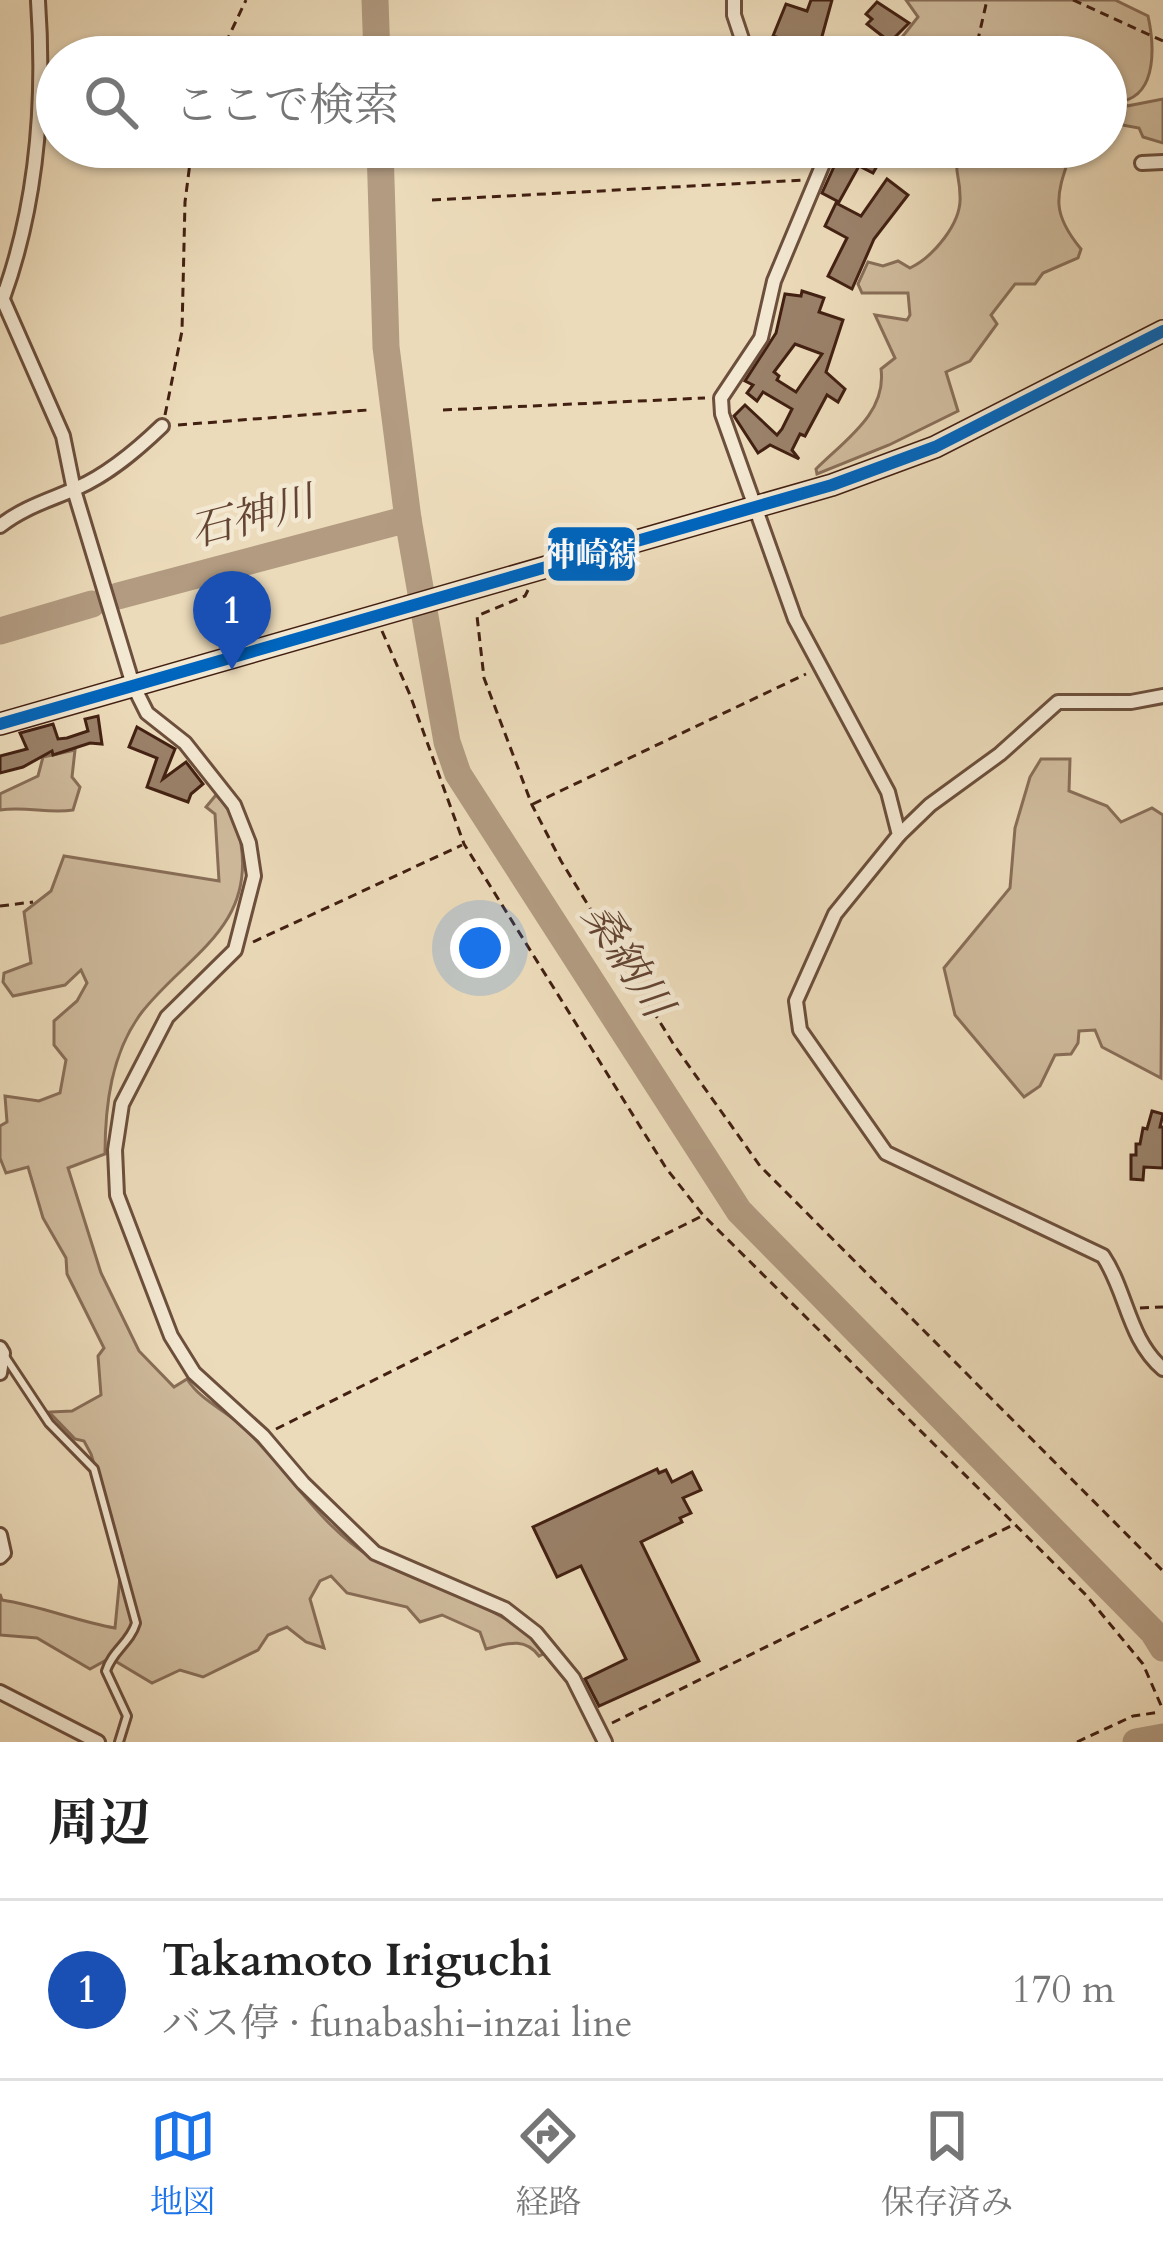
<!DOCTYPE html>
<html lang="ja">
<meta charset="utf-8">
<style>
body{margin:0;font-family:Cardo,"Noto Serif JP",serif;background:#f2f2f2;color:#222}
.you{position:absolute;left:480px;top:948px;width:42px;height:42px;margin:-30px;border:9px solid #fff;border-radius:50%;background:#1a73e8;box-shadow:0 0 0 18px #1a73e833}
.badge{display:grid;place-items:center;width:78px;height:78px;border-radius:50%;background:#1a73e8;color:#fff;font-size:39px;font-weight:700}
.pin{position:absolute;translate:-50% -99px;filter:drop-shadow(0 3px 6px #0008)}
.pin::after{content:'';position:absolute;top:63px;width:42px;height:36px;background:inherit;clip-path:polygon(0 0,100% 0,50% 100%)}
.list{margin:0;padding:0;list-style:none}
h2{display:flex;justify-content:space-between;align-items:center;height:156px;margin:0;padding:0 48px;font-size:51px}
h2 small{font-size:39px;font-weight:400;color:#767676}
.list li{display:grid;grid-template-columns:78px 1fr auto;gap:36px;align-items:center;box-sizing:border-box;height:180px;padding:0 48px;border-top:3px solid #e0e0e0}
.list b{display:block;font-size:45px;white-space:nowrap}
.list p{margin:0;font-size:39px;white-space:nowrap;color:#767676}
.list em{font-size:39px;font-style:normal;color:#767676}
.icon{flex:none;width:66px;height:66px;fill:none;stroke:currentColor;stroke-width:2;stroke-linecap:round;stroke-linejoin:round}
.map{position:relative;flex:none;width:1163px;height:1742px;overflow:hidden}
.search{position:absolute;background:#fff;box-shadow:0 3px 9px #0004;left:36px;right:36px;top:36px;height:132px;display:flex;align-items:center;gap:30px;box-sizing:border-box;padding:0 42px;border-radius:66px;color:#767676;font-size:45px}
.sheet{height:336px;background:#fff}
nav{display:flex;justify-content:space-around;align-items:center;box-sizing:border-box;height:168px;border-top:3px solid #e0e0e0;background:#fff;font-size:33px;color:#767676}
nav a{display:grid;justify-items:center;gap:6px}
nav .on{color:#1a73e8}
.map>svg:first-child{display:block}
.green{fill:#cfbb9d;stroke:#886e58;stroke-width:3}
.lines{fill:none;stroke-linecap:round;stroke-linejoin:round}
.river{stroke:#b29b81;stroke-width:27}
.building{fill:#9a8169;stroke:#422012;stroke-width:3;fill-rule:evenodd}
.lane-casing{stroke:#6c4f3c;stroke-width:12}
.street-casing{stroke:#6c4f3c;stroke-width:18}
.primary-casing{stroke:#422012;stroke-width:24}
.path{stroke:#422012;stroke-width:3;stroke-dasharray:9 6;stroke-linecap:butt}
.lane{stroke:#f3e8d2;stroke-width:6}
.street{stroke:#f3e8d2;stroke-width:12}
.primary{stroke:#ecdbba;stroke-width:18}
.bus-1-casing{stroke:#f3e8d2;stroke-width:21}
.bus-1{stroke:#0065bd;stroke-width:12}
.labels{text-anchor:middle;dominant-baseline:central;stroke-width:9;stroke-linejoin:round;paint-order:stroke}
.water-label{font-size:42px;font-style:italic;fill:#644533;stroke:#f3e8d2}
.line-badge{stroke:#f3e8d2;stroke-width:4.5}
.badge-label{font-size:33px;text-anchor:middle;font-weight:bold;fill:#fff}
</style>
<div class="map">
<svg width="1163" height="1742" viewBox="0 0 1163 1742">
<rect width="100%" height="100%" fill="#ecdbba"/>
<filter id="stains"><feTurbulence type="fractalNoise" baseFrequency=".00167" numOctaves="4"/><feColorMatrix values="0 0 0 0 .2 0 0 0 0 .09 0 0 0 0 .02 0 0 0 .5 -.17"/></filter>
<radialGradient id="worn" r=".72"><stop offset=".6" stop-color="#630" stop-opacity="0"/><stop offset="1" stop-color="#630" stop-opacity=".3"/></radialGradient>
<g class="green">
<path d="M906,0H1115L1148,16C1154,43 1158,93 1123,101L1127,106L1163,99V143L1143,137L1139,128L1106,122V57H908L895,46L918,17Z"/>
<path d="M961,147H1090L1089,155L1070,156C1055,197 1052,214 1081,249L1078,258L1043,273L1035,284H1015L991,315L997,324L970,361L946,372L958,411L889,445L817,474L816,469C845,440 887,413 881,369L895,358L875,315L907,320L910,315L908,293H862L858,284L868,262L883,266L898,261L910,268C933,257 962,223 960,196C960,173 952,172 961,147Z"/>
<path d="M75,750L72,777L80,787L73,810C49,814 26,806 0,810V794L38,776L43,757Z"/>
<path d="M1041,759H1070L1069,791L1107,806L1121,822L1152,808L1163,815L1161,1078L1102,1047L1095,1030L1079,1031L1078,1043L1071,1054L1055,1055L1040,1086L1024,1097L955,1015L944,968L1010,888L1015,828L1030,777Z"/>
<path d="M216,795C229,807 239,827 241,844C254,928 186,956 142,1012C111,1053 105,1106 105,1154L68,1168L101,1273L139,1351L174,1387L187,1379C201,1401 224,1409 243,1427C286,1468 322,1529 374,1559C422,1587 514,1607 545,1653L539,1656C524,1636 506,1644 486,1649L480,1632L442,1615L420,1622L407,1607L347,1593L331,1576L320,1581L310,1599L324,1648L306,1642L287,1627L268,1635L258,1650L203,1677L180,1670L152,1683L110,1658L90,1669L37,1638L0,1635V1594L2,1600C41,1606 76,1621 115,1628L122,1556L91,1454L84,1441L75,1439L49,1412L72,1411L101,1395L98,1356L104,1348L67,1274L66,1258L43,1218L28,1167L6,1173L0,1158V1126L7,1122L5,1096L39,1101L60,1093L66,1060L54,1045V1021L77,1001L87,983L81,970L65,985L13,996L3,982L4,973L31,963L24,912L51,891L64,856L219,881L215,814L206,807Z"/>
</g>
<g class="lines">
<g class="river">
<path d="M375,0L377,57"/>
<path d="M380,147L386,347L408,519L447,742L458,774L739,1211L1153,1632L1163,1648"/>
<path d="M118,596L408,519"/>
<path d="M0,631L92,604"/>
<path d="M1136,1742L1163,1737"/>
</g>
</g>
<g class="building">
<path d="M811,0H832L818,51L773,36L786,4L807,11Z"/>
<path d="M877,2L909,23L890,42L867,24L872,19L866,14Z"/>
<path d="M843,147H888L873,173L859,166L839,202L822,193Z"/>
<path d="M887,179L908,195L874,239L852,289L828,276L847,238L825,226L836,203L861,216Z"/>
<path d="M802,291L824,298L819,312L843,320L826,372L845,389L838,402L827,395L805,436L800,434L792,450L799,459L770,445L758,453L734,416L745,405L777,435L782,429L792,409L763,392L757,401L747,393L753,385L745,381L776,333L785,294L801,296ZM795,344L822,354L796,392L777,380L779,376L774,372Z"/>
<path d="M98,716L102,744L90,743L53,755L52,751L23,767L0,773V756L27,749L20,733L53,724L58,739L67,738L88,731L85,719Z"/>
<path d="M137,727L175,749L163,779L186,762L203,784L191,794L188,802L147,787L157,758L129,747Z"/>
<path d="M1152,1111L1163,1114L1160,1127H1163V1168L1144,1167L1143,1180L1131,1179V1155H1136V1144H1140L1143,1128L1147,1129Z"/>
<path d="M657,1469L659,1473L666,1470L672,1482L692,1472L701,1490L683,1498L691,1513L680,1518L682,1522L641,1542L699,1661L599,1706L585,1679L626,1659L581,1566L557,1577L533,1527Z"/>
</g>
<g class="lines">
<g class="lane-casing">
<path id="lane" d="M4,1355L49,1423L94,1469L136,1623C130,1643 112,1651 106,1671L127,1716L119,1742"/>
</g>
<g class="street-casing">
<g id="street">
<path d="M734,0V15L748,57"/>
<path d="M830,147L774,281L761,338L721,398L722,414L795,619L888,792L899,835L835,914L796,1001L800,1030L886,1153L1103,1256C1127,1292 1128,1339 1163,1369"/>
<path d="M1142,163L1163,162"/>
<path d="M0,293L63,436L74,490L133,685L147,713L185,743L234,805L249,843L254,876L235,950L167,1017L122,1104L115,1150L117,1195L171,1336L194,1373L263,1436L303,1483L375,1553L505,1609L536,1633L573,1678L605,1742"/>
<path d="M3,298C37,204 45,101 38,1"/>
<path d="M0,526C24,507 50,500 77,488C109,474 137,450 162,426"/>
<path d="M899,835L930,805L1000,754L1058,702H1131L1163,696"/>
<path d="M0,1348L3,1353L0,1373"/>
<path d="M0,1535L4,1553L0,1557"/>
<path d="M0,1692L98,1742"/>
</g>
</g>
<g class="primary-casing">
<path id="primary" d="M0,724L832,485L935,447L1163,331"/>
</g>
<g class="path">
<path d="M1073,0L1163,41"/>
<path d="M219,57L246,0"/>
<path d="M974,57L987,0"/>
<path d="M432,200L804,180"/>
<path d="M443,410L705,398"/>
<path d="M165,415L182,331L185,202L192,147"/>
<path d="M178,425L368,410"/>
<path d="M528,590L525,596L477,616L484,678L532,805L561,861L674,1045L760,1166L1163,1571"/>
<path d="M382,631L410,695L464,844L666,1168L703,1215L1086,1595L1143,1664L1163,1710"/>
<path d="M533,804L806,674"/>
<path d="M0,906L33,902"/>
<path d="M253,942L462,845"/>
<path d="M1140,1308L1163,1307"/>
<path d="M276,1429L702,1216"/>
<path d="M612,1723L1013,1525"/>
<path d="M1077,1742L1133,1716L1161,1712"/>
</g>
<use href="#lane" class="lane"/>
<use href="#street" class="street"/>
<use href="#primary" class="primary"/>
<g class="bus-1-casing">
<path id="bus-1" d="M0,724L832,485L935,447L1163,331"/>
</g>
<use href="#bus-1" class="bus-1"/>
</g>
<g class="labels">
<g class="water-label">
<text transform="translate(252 517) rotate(-15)">石神川</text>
<text transform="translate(627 960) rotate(57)">桑納川</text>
</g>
</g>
<rect class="line-badge" x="546" y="525" width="91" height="58" rx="12" fill="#0065bd"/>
<g class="badge-label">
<text x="592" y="566">神崎線</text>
</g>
<rect width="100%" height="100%" filter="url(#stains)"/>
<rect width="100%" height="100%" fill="url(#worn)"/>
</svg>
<div class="you"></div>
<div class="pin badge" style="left:232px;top:670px;background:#1a4fb4">1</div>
<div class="search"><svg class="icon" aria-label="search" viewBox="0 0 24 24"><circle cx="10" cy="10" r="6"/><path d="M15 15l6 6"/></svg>ここで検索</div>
</div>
<section class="sheet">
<h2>周辺<small></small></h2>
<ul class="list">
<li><span class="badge" style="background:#1a4fb4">1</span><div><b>Takamoto Iriguchi</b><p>バス停 · funabashi-inzai line</p></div><em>170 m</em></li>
</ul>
</section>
<nav>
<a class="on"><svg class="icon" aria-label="map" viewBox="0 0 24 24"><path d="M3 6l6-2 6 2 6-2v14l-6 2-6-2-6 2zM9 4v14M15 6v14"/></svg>地図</a>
<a><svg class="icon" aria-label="directions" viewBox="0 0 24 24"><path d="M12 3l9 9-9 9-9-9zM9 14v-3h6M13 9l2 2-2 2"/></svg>経路</a>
<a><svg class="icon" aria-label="saved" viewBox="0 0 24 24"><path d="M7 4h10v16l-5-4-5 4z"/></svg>保存済み</a>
</nav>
